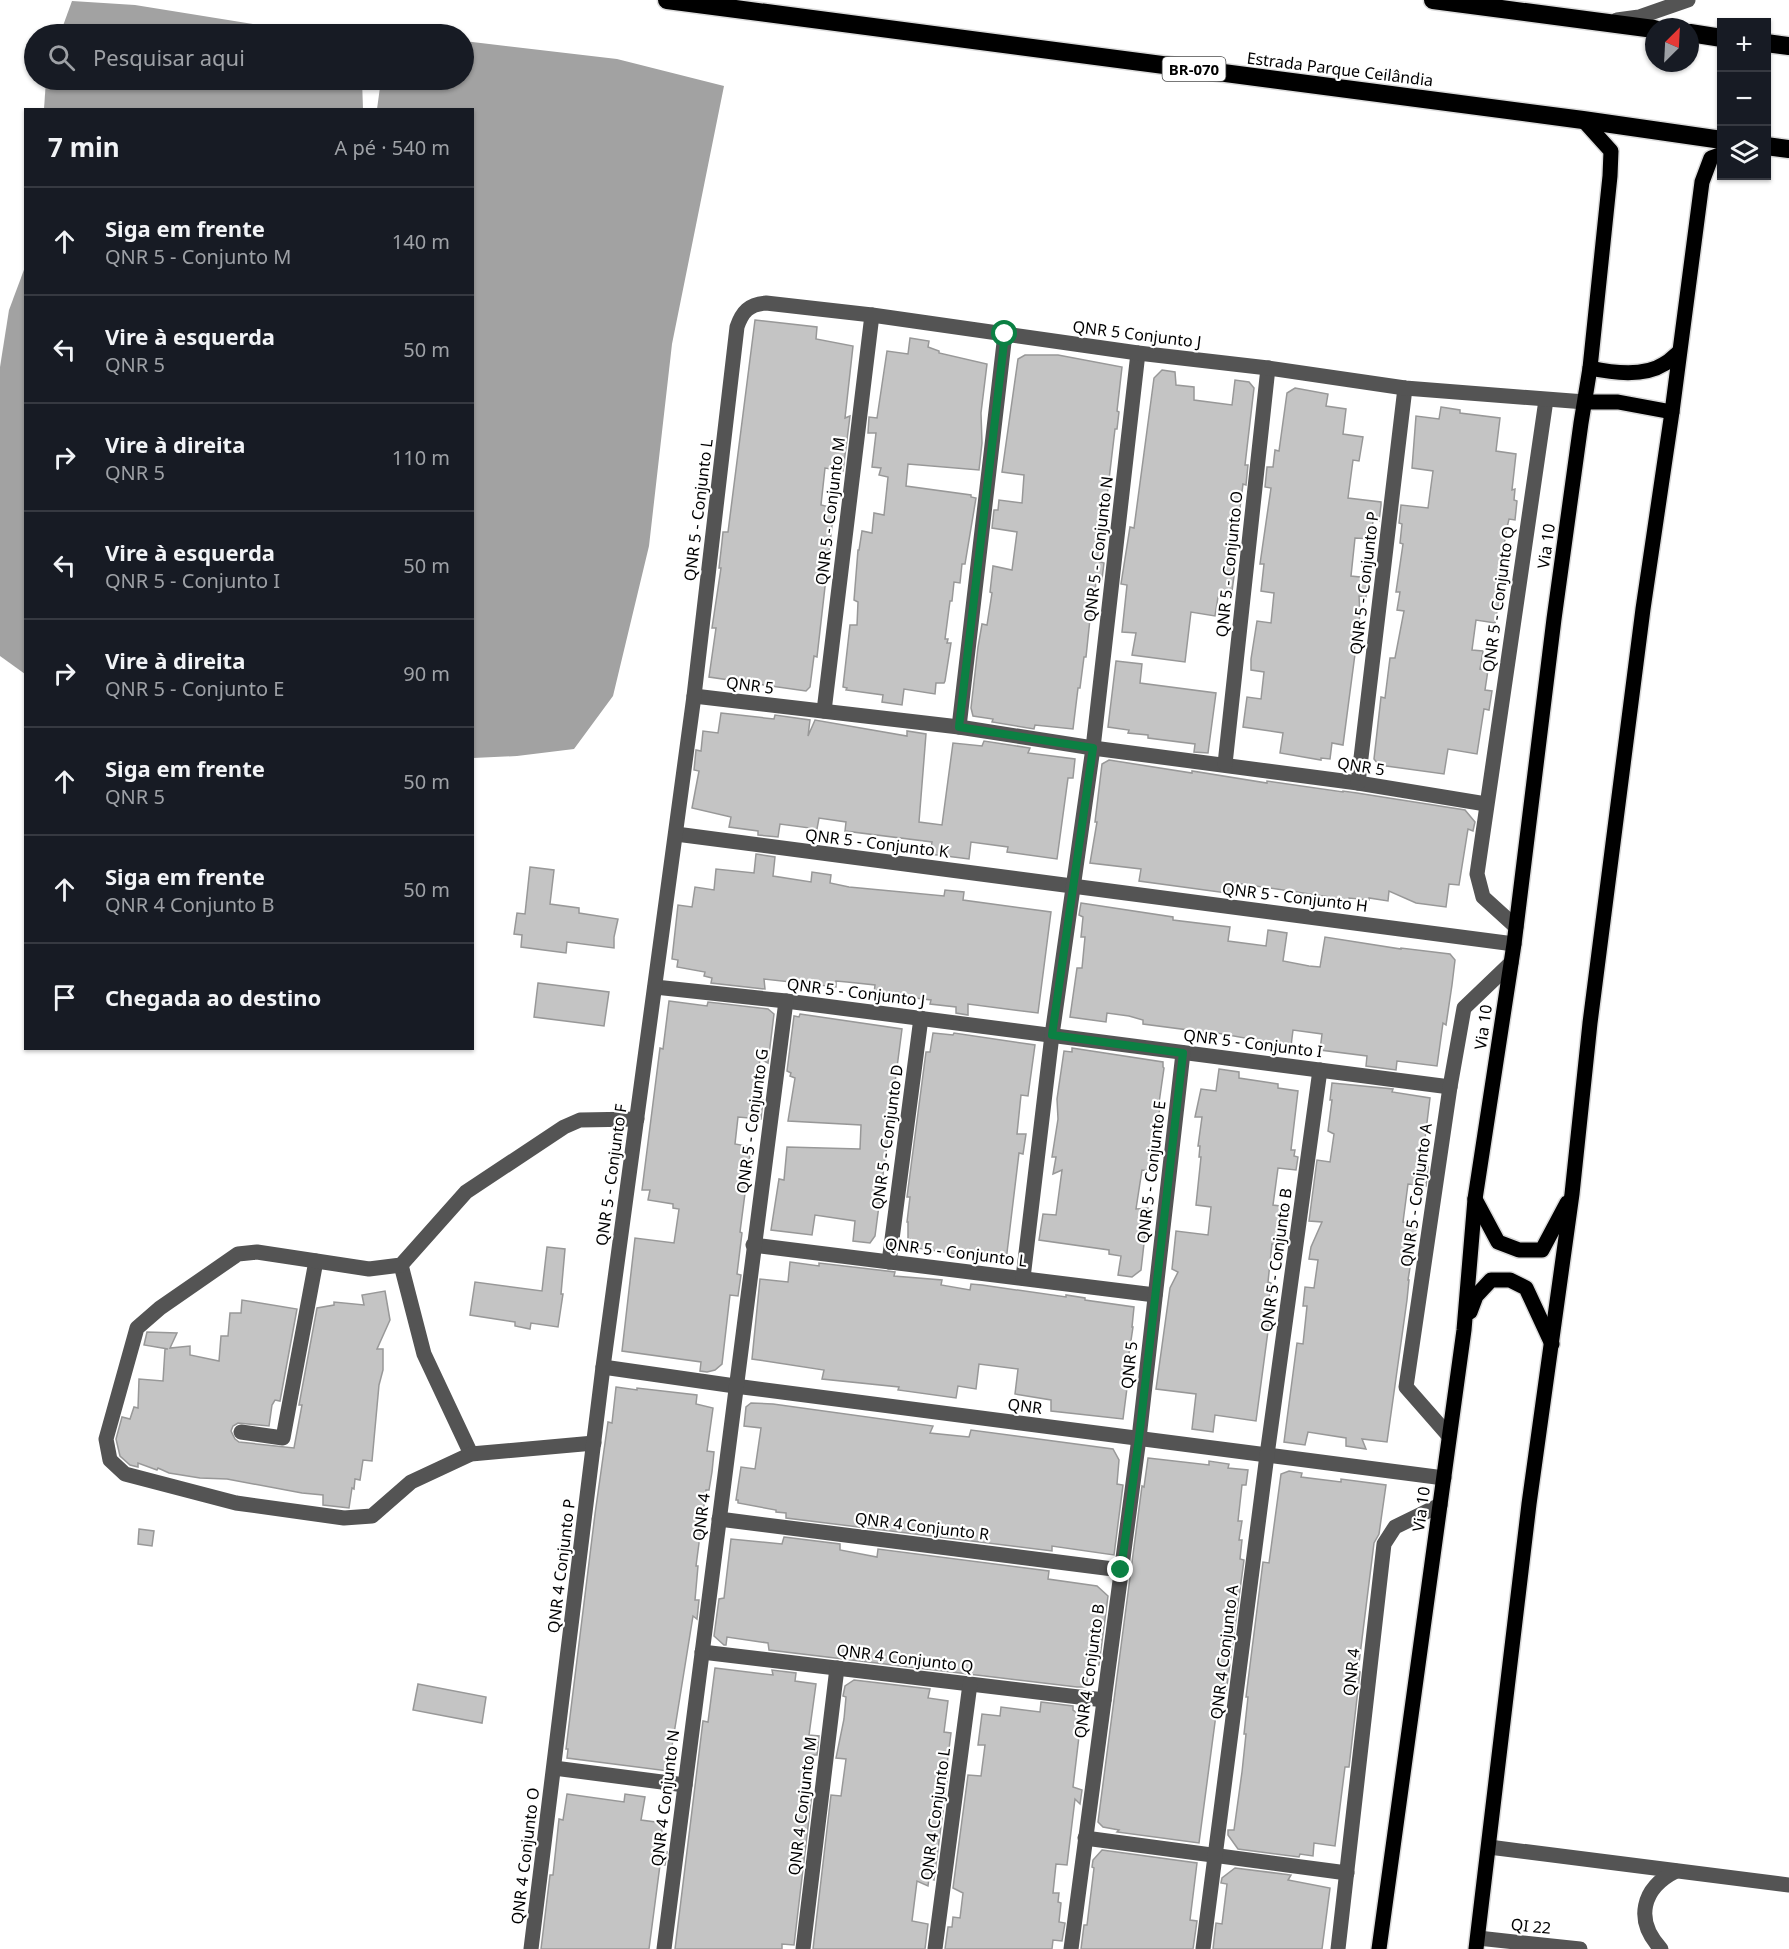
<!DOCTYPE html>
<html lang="pt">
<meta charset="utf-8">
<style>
body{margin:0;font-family:"Noto Sans",sans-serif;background:#242831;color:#f1f3f6}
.controls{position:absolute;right:18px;top:18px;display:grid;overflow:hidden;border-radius:0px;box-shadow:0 2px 4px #0004}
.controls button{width:54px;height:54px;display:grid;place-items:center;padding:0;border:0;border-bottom:2px solid #363941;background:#171b24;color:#f1f3f6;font:30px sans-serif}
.compass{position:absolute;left:1645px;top:18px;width:54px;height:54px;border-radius:50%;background:#171b24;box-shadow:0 2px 4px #0004;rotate:24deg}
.stop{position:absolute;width:18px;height:18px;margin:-14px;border:4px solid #0b8043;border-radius:50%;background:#fff}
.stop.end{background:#0b8043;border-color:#fff;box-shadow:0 2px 6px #0008}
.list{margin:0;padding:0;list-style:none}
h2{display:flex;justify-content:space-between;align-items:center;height:78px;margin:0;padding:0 24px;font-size:26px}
h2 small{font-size:20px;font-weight:400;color:#9ea1a6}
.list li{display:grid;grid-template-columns:39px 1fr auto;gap:18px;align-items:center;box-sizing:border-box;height:108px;padding:0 24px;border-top:2px solid #363941}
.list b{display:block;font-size:22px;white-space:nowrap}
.list p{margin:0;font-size:20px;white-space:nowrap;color:#9ea1a6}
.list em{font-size:20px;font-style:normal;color:#9ea1a6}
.icon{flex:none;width:33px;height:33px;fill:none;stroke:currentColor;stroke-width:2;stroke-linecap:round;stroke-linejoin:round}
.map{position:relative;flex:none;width:1789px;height:1949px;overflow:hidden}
.search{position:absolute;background:#171b24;box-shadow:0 2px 4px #0004;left:24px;top:24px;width:450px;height:66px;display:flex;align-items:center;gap:15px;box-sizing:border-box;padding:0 21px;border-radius:33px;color:#9ea1a6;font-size:22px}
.panel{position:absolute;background:#171b24;box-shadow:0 2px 4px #0004;left:24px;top:108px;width:450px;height:942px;border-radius:0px}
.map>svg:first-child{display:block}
.water{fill:#a2a2a2}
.building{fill:#c4c4c4;stroke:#989898;stroke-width:1.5}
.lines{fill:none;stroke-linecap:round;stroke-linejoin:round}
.major-casing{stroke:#dbdbdb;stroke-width:18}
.highway-casing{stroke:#dbdbdb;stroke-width:21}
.minor{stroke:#545454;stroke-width:15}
.major{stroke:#000;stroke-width:15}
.highway{stroke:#000;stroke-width:18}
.route{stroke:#0b8043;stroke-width:8}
.labels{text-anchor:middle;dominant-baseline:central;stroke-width:4.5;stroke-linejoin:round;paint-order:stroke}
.shield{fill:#fff;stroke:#4c4c4c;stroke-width:1.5}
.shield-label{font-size:15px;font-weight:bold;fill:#000}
.street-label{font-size:16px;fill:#000;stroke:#fff}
</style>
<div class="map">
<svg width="1789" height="1949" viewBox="0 0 1789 1949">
<rect width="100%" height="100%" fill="#fff"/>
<g class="water">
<path d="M72,1L135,5L316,34H60Z"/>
<path d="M464,41L617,59L724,86L672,344L649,546L613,696L574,749L517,756L473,758L472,110L377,109L381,80H464Z"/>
<path d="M46,80H362L363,109H44Z"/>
<path d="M25,267V674L0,656V367L9,310Z"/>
</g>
<g class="building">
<path d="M755,320L817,327L816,339L853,346L845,418L850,416L843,471L825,468L821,505L834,508L817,657L814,656L810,687L806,691L709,677L716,628H712L721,568H719L722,542L723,532H728Z"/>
<path d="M910,338L929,341L928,347L939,351V353L987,364L981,413L982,443L979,470L908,464L906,486L971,495V497L976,498L965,564H962L960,583L954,582L952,601H950L945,639H948L947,643H951L945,681L944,683H936L935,694L904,689L902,705L882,702L883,695L846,690L847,688L843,687L850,625H857L858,602L854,600L858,550H859L862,531L872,533L874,513L884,515L888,477L879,475L881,468L872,467L876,433H868L869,417L877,418L887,351L908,354Z"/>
<path d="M1025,355H1058L1122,367L1117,411L1119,412L1117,429H1115L1106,505H1109L1106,524L1102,523L1097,561L1104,563L1102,579L1099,578V582H1096L1092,619H1090L1086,657H1084L1080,688H1078L1073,729L1035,725L1034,729L992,722L993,719L973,716L971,708L978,647L982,624L987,625L992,593L990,592L993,566L1012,570L1017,532L992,528L994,510H998L999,500L1022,503L1024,475L1002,472L1018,359Z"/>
<path d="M1162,370L1175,372L1176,385L1194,387V400L1232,405L1235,380L1249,382L1254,388L1245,465H1248L1246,485L1243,484L1237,532H1231L1227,560L1236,561L1231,599L1218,597L1215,616L1191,612L1185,662L1132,655L1136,633L1122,632L1127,585L1121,584L1130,527L1134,528L1154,378Z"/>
<path d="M1295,388L1328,394L1326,406L1346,409L1343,434L1363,437L1359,461L1353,460L1348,498L1381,502V505L1379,521H1373L1371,539L1355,538L1351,576L1369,578L1366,597L1359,596L1360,615L1357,634H1354L1355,654L1343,745L1332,743L1330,759L1321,758V760L1280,753L1283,733L1243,727L1247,697L1261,699L1264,672L1251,670V659L1257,621L1271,623L1274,593L1261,591L1264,564H1260L1271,488L1265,487L1267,467H1273L1275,450L1279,451L1287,393Z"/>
<path d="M1441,407L1460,410V413L1500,418L1496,451L1516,454L1512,490L1515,489L1514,500L1517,501L1515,520L1509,519L1506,532L1499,583L1506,584L1504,601L1499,600L1495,623L1476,620L1472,650L1483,651L1480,669L1488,670L1485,690L1492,691L1489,710L1484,709L1477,754L1448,749L1444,774L1379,765L1374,759L1381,697L1385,698L1390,658H1395L1404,611L1397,610L1400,592H1396L1403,544L1400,543L1402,524L1399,523L1401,505L1428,508L1433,471L1412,468L1416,416L1439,419Z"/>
<path d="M1116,661L1142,664L1140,683L1216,693L1208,753L1194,752L1195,744L1148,738V735L1128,733L1129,730L1108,727Z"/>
<path d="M721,713L774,719L775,715L810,720L808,736L815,720L907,736V731L926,734L919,822L942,825L953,743L982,746L984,741L1030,748L1028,753L1075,759L1073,778H1068L1057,859L1007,852L1008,847L971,842L969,859L930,854L932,842L845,831L846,822L819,818L817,829L780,824L778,837L758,835V831L729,827L731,817L692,808L699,771L694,770L696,750L701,751L703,731L718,733Z"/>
<path d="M1109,760L1192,773V771L1267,783V781L1343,792V791L1357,793L1465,810L1475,822L1473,831L1468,829L1459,885L1449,884L1446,907L1416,903L1389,891L1388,901L1369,898V900L1349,898V900L1236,883L1234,894L1139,881L1141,869L1090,863L1097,822H1095L1102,764Z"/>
<path d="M756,854L775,857L773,876L811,882L812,872L831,875L830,883L849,887L944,896L945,890L964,892L963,900L1051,912L1038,1013L968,1004V1015L956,1013V1007L930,1004L931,1000L874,993L875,985L847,982L836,981V987L764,979L765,989L711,983L712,978L704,976L705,972L677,967L678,960L672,959L678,905L692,907L695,887L714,890L716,869L754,873Z"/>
<path d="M530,867L554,870L550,904L579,908V913L618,919L614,937V948L567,942L566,953L521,947L522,935L514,934L517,913L525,914Z"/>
<path d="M1081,903L1173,917V920L1230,927L1228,941L1266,946L1268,930L1287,933L1283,961L1309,966L1320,967L1325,937L1401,949V948L1450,954L1455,960L1452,985L1446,1025L1443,1023L1437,1066L1397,1061L1396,1070L1366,1066L1367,1056L1320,1050L1322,1034L1293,1030L1291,1046L1217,1033L1215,1037L1196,1034V1031L1143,1024V1020L1129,1016L1107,1013L1106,1022L1070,1017L1077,968H1082L1085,937H1081L1083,917L1079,915Z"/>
<path d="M538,983L609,992L604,1026L534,1017Z"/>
<path d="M669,1001L707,1006L708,1002L768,1009L774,1014L768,1063L760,1059L755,1099L763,1100L761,1119L738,1117L735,1144L751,1147L740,1232L742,1233L737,1274L741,1275L738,1296L730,1295L722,1364L715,1370L707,1372L700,1371L701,1362L622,1351L635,1238L674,1243L679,1209L673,1208V1204L648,1200L650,1190H642L660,1048L663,1049Z"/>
<path d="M800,1014L902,1029L875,1236L870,1243L853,1241L855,1221L815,1215L812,1235L771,1230L779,1179L784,1180L787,1147L860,1149L861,1125L788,1121L795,1078L790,1076L791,1073L787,1071L794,1016L799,1017Z"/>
<path d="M933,1033L953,1035L954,1033L1035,1045L1028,1096L1021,1095L1017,1134H1026L1023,1154L1019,1153L1006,1261L916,1248L917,1245L908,1243V1222H907L910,1197H907L926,1052H930Z"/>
<path d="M1072,1048L1163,1062V1067L1164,1068L1159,1103H1161L1159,1113L1161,1114L1153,1171L1142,1170L1136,1209L1148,1208L1141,1270L1132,1277L1118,1275L1121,1256L1109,1254V1250L1039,1240L1043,1214L1056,1215L1062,1170L1053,1174L1056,1157H1052L1058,1119L1057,1099L1064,1051L1072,1052Z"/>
<path d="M1219,1069L1239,1072V1078L1278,1084V1088L1298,1091L1291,1150H1295L1294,1156L1298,1157L1296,1170L1278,1168L1273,1205L1288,1207L1283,1246L1272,1244L1268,1282L1271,1283L1269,1301H1272L1256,1421L1215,1415L1213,1432L1192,1429L1196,1394L1156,1389L1170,1288L1178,1272L1172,1269L1176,1231L1208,1235L1211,1207L1196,1205L1201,1157H1199L1200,1146H1198L1202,1117H1195L1201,1089L1216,1091Z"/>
<path d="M1332,1083L1393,1089L1392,1092L1430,1098L1424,1147H1426L1424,1167H1428L1426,1186L1408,1184L1403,1222L1417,1224L1408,1280H1409L1407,1300L1387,1442L1362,1439L1366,1449L1346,1446V1438L1308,1432L1305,1445L1284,1442L1297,1343L1303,1344L1307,1306H1303L1305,1287L1314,1288L1318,1260L1309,1259L1311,1247L1322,1222L1309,1221L1317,1160L1330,1162L1334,1134L1328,1131L1332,1100H1330Z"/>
<path d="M547,1247L565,1249L561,1294H563L558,1327L531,1323L530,1329L515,1326V1322L470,1315L475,1282L542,1291Z"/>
<path d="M790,1262L819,1266V1263L895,1272L894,1276L942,1280L941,1285L970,1290L971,1284L982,1285L1066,1297V1295L1085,1298V1300L1134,1307L1132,1327H1133L1124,1387L1127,1388L1123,1419L1051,1411V1400L1015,1394L1018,1369L979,1364L976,1389L958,1386L956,1398L898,1390L899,1387L822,1379L824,1370L752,1359L760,1279L788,1282Z"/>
<path d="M385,1291L390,1320L377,1349H383V1370L379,1385L372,1461L363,1460L360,1480L355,1479L354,1489L352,1488L349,1508L323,1505V1495L302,1493L227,1479L200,1478L169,1473L158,1468L157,1470L138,1463V1467L130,1465L120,1456L116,1439L122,1417L130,1419L134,1407L138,1408L139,1379L163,1381L165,1349H168L144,1345L147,1332L177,1333L170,1348L190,1346V1355L219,1361L221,1336H228L230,1313H241L242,1300L297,1309L280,1401L275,1400L272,1405L269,1426L238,1423L233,1426L231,1431L235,1439L239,1442L294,1448L302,1405H299L317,1308L334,1305V1302L364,1305L362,1295Z"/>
<path d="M616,1387L637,1390V1388L697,1395L696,1404L713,1408L707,1451L714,1452L712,1472L709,1490H706L696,1566H698L695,1600H699L697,1619L693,1616L668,1771L567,1758L568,1749H566L595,1514L608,1422L612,1423Z"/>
<path d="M751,1403L773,1404L933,1426L930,1433L969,1437L971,1430L1113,1449L1119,1460L1117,1484L1123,1485L1114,1555L1052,1546V1551L786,1518V1513L776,1512V1510L738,1503V1500H736L741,1467L755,1469L761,1428L744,1426L746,1407Z"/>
<path d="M1148,1458L1209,1465V1461L1229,1464L1228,1468L1248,1470L1246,1485H1242L1238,1521H1242L1239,1540H1242L1240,1559L1244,1560L1226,1693L1219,1692L1199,1843L1117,1832L1119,1830L1103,1827L1098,1822L1142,1486L1144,1487Z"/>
<path d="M1289,1471L1302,1473L1301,1477L1341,1482V1479L1386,1485L1379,1534L1374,1543L1358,1671L1360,1672L1349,1767H1345L1335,1846L1314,1843L1313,1856L1300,1854L1299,1857L1238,1849L1228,1835V1830H1234L1242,1772L1246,1734H1244L1248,1697H1246L1263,1562L1269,1563L1281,1474Z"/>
<path d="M139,1529L154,1531L152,1546L138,1544Z"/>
<path d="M784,1537L840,1544V1550L877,1557L878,1549L1049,1571L1048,1579L1097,1586L1108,1596L1099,1665L1090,1664L1086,1687H1077L769,1650L768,1643L727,1637L726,1645H724L714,1636L719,1599L724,1598L731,1539L782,1544Z"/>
<path d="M715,1668L773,1675L772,1670L796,1673L795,1681L816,1684L809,1735L819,1736L817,1755H810L805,1793H812L794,1945L782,1944V1949H675L703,1721L708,1722Z"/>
<path d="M854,1680L930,1689L928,1698L948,1701L944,1732L951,1733L946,1773H948L934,1880L929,1878L928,1886L917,1881L912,1921L928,1924L925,1949H813L831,1795L841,1796L846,1759L836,1758L844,1719L846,1697L843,1696L845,1686Z"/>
<path d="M418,1684L486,1697L482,1723L413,1710Z"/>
<path d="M1041,1702L1073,1706V1710L1083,1717L1081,1728H1080L1073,1787L1082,1790L1080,1804L1075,1799L1067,1865L1056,1864L1053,1893H1059L1058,1902L1061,1903L1059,1922L1065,1923L1062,1941L1053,1940L1052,1949H945L948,1927H952L953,1917L960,1918L963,1893L953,1888L968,1775L981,1776L985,1745H978L982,1714L1000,1716L1001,1707L1040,1712Z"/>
<path d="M567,1794L624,1802L625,1794L645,1797L641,1820L663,1823L659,1851L667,1852L665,1865H660L649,1949H541L550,1875H553L559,1819L563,1820Z"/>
<path d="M1102,1850L1197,1863L1190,1920L1197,1921L1193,1949H1081L1084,1925H1087L1094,1868L1092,1867L1093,1860Z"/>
<path d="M1235,1868L1291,1875L1288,1880L1330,1888L1322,1949H1213L1216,1923L1222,1924L1227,1884L1221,1883L1222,1878Z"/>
</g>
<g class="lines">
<g class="major-casing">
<g id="major">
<path d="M1590,368C1613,373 1644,377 1664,364C1670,361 1674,356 1679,352"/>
<path d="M1585,402H1618L1672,412"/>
<path d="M1475,1199L1498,1242L1519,1250H1542L1567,1203"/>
<path d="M1470,1312L1476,1296L1491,1280H1510L1526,1288L1552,1344"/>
<path d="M1379,1949L1464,1330L1475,1199L1514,944L1554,619L1581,423L1590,368L1610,176L1611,151L1583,120"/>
<path d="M1476,1949L1529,1504L1572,1194L1590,1023L1643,609L1672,412L1702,182L1711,158L1722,154"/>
</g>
</g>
<g class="highway-casing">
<g id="highway">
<path d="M667,0L1583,120L1722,140"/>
<path d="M1433,0L1654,29"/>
<path d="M1690,33L1722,38"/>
<path d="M1766,43L1789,46"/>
<path d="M1766,146L1789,149"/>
</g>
</g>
<g class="minor">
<path d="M1617,20L1639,17L1688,0"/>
<path d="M694,696L959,727L1093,748L1358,783L1486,804"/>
<path d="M824,711L872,315"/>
<path d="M959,727L1005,334"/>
<path d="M1225,764L1268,368"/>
<path d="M1358,783L1405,388"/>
<path d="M676,834L1514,944"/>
<path d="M1516,927L1483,897L1477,874L1546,400"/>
<path d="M655,987L786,1001L1450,1087"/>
<path d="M753,1245L1155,1295"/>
<path d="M889,1262L921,1018"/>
<path d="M401,1265L424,1354L471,1454"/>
<path d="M1023,1278L1052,1035L1093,748L1138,353"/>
<path d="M603,1367L735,1386L1444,1478"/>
<path d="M241,1432L283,1438L316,1261"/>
<path d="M1449,1436L1406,1387L1450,1087L1464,1008L1511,963"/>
<path d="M594,1443L471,1454L411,1482L372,1516L344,1518L236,1503L125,1474L110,1460L106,1439L137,1328L160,1308L238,1254L257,1252L369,1269L401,1265L466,1192L564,1127L580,1120L637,1119"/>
<path d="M719,1519L1121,1570"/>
<path d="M702,1652L1104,1700"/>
<path d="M554,1768L685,1785"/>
<path d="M1085,1838L1347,1873"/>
<path d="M1489,1847L1789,1885"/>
<path d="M1478,1938L1580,1949"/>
<path d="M531,1949L603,1367L694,696L737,327C742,312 749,304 766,303L872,315L1138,353L1268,368L1405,388L1585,402"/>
<path d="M664,1949L786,1001"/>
<path d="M803,1949L837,1668"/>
<path d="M935,1949L970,1684"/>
<path d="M1071,1949L1139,1438L1183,1053"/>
<path d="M1203,1949L1267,1455L1320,1070"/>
<path d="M1338,1949L1384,1544L1395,1527L1440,1505"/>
<path d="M1661,1949C1634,1920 1642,1888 1676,1871"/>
</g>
<use href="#major" class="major"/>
<use href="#highway" class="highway"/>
</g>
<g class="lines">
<path class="route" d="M1005,334L959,727L1093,748L1052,1035L1183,1053L1139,1438L1121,1570"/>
</g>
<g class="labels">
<rect class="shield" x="1162.5" y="57" width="63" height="24" rx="4.5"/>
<g class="shield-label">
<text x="1194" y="69">BR-070</text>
</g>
<g class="street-label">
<text transform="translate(1340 69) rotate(7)">Estrada Parque Ceilândia</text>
<text transform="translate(1137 334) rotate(7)">QNR 5 Conjunto J</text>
<text transform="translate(698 510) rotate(-83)">QNR 5 - Conjunto L</text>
<text transform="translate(830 511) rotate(-83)">QNR 5 - Conjunto M</text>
<text transform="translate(1546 546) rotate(-82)">Via 10</text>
<text transform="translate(1098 549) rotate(-83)">QNR 5 - Conjunto N</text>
<text transform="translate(1229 564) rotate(-84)">QNR 5 - Conjunto O</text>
<text transform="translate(1364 583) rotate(-83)">QNR 5 - Conjunto P</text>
<text transform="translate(1498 599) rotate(-82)">QNR 5 - Conjunto Q</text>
<text transform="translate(750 685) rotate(7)">QNR 5</text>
<text transform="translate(1361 766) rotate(9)">QNR 5</text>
<text transform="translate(877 843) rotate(7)">QNR 5 - Conjunto K</text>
<text transform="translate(1295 897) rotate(7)">QNR 5 - Conjunto H</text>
<text transform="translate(856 992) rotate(7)">QNR 5 - Conjunto J</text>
<text transform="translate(1483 1027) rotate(-82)">Via 10</text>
<text transform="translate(1253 1043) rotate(7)">QNR 5 - Conjunto I</text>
<text transform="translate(752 1121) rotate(-82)">QNR 5 - Conjunto G</text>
<text transform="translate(887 1137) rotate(-82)">QNR 5 - Conjunto D</text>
<text transform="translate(1151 1172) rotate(-83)">QNR 5 - Conjunto E</text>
<text transform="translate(611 1175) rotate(-82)">QNR 5 - Conjunto F</text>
<text transform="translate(1416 1195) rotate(-82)">QNR 5 - Conjunto A</text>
<text transform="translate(956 1252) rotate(7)">QNR 5 - Conjunto L</text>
<text transform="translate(1276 1260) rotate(-82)">QNR 5 - Conjunto B</text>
<text transform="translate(1129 1365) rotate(-84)">QNR 5</text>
<text transform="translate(1025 1406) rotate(7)">QNR</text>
<text transform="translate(1421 1509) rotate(-82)">Via 10</text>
<text transform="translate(701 1517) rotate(-83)">QNR 4</text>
<text transform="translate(922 1526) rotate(7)">QNR 4 Conjunto R</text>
<text transform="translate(561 1566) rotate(-83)">QNR 4 Conjunto P</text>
<text transform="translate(1224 1652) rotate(-83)">QNR 4 Conjunto A</text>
<text transform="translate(905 1658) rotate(7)">QNR 4 Conjunto Q</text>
<text transform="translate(1089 1671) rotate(-82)">QNR 4 Conjunto B</text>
<text transform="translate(1351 1672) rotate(-84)">QNR 4</text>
<text transform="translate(665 1798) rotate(-83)">QNR 4 Conjunto N</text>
<text transform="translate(802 1806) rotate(-83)">QNR 4 Conjunto M</text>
<text transform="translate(935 1814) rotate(-82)">QNR 4 Conjunto L</text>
<text transform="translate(525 1856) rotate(-83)">QNR 4 Conjunto O</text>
<text transform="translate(1531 1926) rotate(6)">QI 22</text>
</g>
</g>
</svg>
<div class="controls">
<button>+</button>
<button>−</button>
<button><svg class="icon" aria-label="layers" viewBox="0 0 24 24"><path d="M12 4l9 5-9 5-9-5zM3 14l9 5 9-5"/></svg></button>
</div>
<svg class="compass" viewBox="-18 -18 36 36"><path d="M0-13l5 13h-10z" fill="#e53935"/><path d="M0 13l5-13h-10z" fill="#9ea1a6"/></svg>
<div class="stop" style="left:1005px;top:334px"></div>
<div class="stop end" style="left:1121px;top:1570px"></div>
<div class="search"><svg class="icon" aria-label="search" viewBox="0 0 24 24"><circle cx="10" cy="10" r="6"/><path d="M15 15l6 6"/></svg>Pesquisar aqui</div>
<section class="panel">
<h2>7 min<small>A pé · 540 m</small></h2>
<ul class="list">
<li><svg class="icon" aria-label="ahead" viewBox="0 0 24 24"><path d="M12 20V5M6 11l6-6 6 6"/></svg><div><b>Siga em frente</b><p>QNR 5 - Conjunto M</p></div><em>140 m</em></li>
<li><svg class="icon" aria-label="left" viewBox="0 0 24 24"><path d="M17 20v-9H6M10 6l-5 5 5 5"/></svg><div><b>Vire à esquerda</b><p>QNR 5</p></div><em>50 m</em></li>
<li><svg class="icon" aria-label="right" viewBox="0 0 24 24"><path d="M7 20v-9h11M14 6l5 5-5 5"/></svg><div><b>Vire à direita</b><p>QNR 5</p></div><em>110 m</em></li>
<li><svg class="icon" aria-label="left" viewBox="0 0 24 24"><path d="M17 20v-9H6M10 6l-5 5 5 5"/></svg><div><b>Vire à esquerda</b><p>QNR 5 - Conjunto I</p></div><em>50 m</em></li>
<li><svg class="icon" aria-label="right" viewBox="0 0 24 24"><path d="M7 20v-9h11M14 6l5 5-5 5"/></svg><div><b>Vire à direita</b><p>QNR 5 - Conjunto E</p></div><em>90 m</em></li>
<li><svg class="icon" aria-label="ahead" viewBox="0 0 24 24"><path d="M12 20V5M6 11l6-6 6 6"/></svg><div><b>Siga em frente</b><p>QNR 5</p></div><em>50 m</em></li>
<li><svg class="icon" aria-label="ahead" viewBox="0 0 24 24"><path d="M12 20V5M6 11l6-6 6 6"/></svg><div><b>Siga em frente</b><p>QNR 4 Conjunto B</p></div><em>50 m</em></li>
<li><svg class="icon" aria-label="arrive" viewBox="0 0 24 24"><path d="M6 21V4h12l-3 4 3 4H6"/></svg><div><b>Chegada ao destino</b></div></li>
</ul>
</section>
</div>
